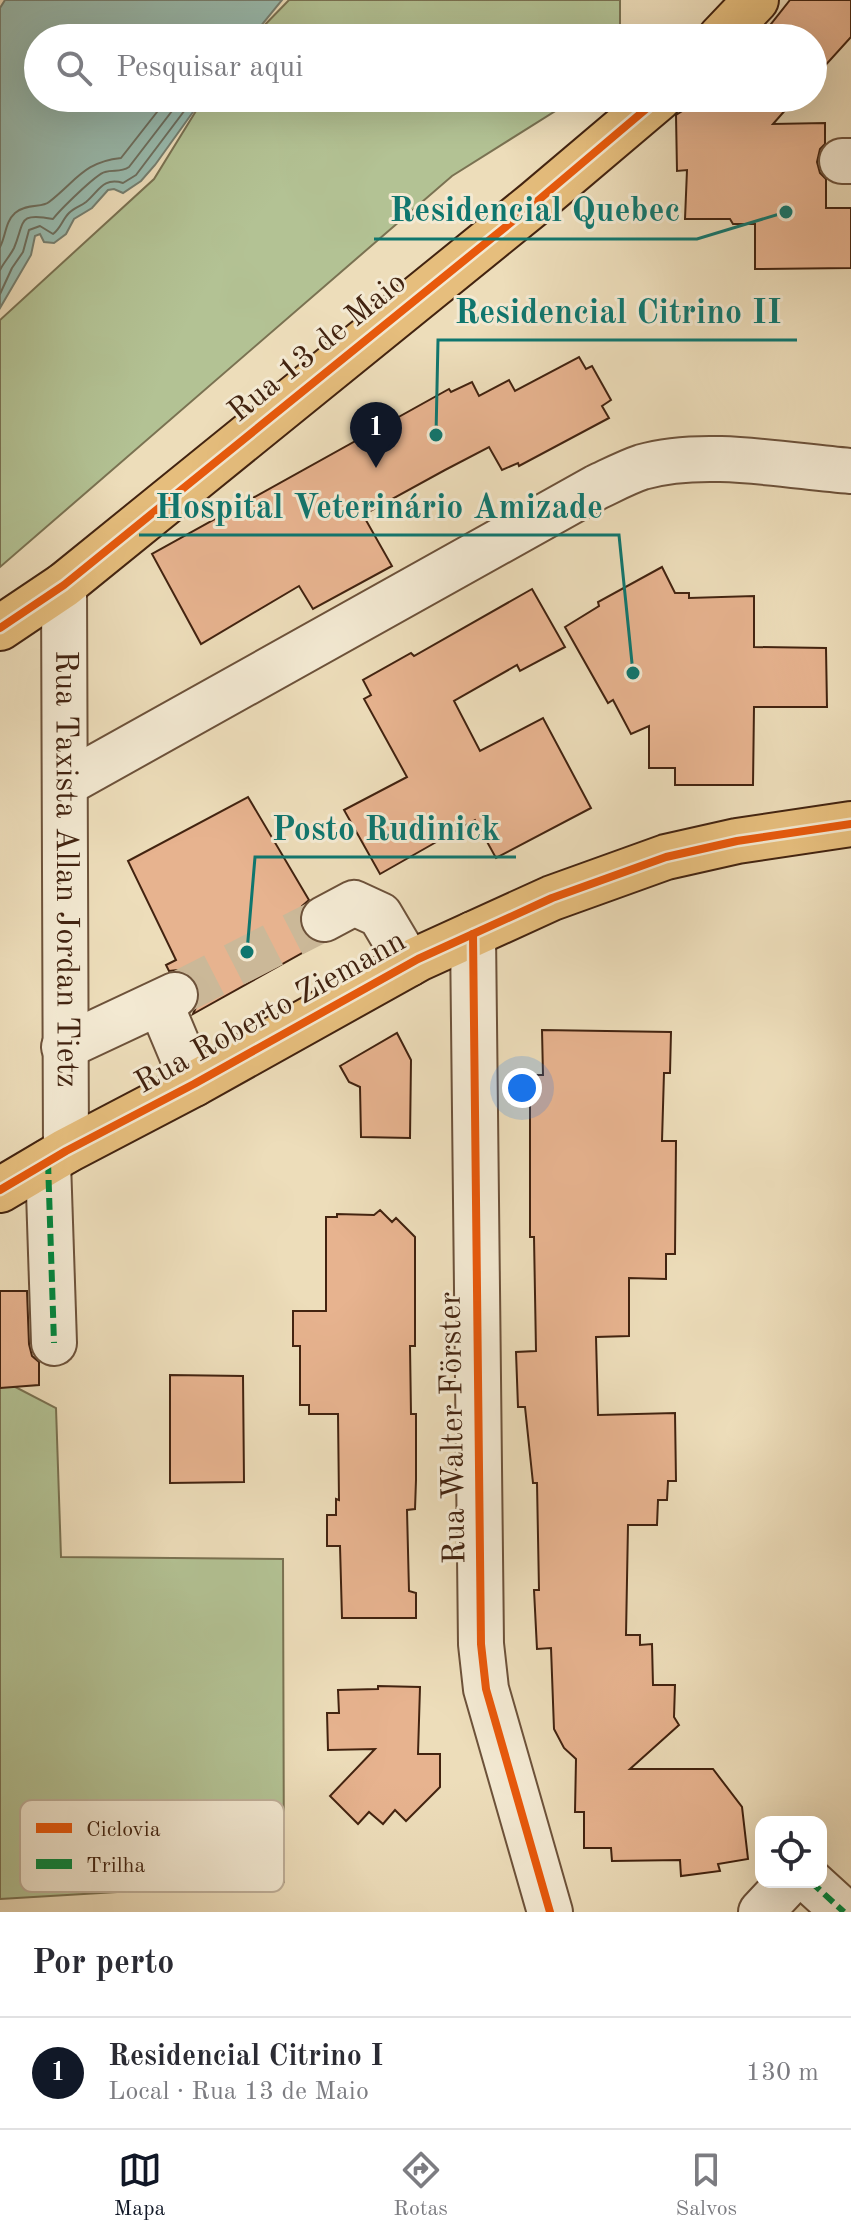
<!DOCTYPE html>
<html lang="pt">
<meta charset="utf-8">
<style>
body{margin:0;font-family:"Old Standard TT",serif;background:#f7f7f7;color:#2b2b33}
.controls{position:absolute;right:24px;bottom:24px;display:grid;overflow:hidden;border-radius:16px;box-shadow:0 8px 32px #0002}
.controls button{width:72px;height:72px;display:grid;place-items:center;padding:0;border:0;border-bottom:2px solid #e1e1e2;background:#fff;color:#2b2b33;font:40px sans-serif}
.you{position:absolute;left:522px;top:1088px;width:28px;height:28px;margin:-20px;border:6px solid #fff;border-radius:50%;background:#1a73e8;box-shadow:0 0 0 12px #1a73e833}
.badge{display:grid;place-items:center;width:52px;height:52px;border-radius:50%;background:#111827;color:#fff;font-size:26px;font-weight:700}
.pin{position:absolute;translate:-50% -66px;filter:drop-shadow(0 2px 4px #0008)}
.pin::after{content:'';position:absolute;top:42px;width:28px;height:24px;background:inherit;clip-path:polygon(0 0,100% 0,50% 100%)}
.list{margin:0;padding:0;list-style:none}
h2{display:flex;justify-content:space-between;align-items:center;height:104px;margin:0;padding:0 32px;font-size:34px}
h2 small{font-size:26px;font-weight:400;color:#7c7c81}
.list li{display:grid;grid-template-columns:52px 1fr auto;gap:24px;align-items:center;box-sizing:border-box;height:112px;padding:0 32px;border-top:2px solid #e1e1e2}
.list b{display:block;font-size:30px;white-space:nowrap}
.list p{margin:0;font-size:26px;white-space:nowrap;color:#7c7c81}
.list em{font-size:26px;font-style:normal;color:#7c7c81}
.icon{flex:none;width:44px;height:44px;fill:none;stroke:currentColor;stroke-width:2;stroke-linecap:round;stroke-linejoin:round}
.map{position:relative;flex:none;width:851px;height:1912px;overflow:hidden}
.search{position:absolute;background:#fff;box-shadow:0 8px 32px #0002;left:24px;right:24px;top:24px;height:88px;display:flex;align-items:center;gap:20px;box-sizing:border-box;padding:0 28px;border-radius:44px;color:#7c7c81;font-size:30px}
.sheet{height:216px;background:#fff}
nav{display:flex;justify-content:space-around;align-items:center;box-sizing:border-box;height:112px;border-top:2px solid #e1e1e2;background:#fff;font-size:22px;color:#7c7c81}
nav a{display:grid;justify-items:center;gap:4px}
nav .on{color:#111827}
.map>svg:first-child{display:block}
.green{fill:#b3c294;stroke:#7a7252;stroke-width:2}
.water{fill:#99bcb0;stroke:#767f70;stroke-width:2}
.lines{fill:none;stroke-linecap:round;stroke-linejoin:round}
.shore{stroke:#6e7060;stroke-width:2}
.building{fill:#e7b38f;stroke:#422310;stroke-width:2}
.minor-tunnel{stroke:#cbb898;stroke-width:44;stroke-dasharray:44 22;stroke-linecap:butt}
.minor-casing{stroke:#6d523a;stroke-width:48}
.major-casing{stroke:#422310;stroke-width:48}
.minor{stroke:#f3e9d2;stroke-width:44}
.major{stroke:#e6be7d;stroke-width:44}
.quiet{stroke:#00873e;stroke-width:6;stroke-dasharray:12 6;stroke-linecap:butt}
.cycleway-casing{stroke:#f3e9d2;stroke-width:13}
.cycleway{stroke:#e8590c;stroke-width:8}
.labels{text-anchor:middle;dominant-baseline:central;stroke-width:6;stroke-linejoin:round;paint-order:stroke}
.street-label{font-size:32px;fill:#422310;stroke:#f3e9d2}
.key{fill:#f3e9d2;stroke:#beae98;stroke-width:2}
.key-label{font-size:22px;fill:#422310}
.leader{fill:none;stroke:#0f766e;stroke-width:3}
.callout-dot{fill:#0f766e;stroke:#f3e9d2;stroke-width:3}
.callout-label{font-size:34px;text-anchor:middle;font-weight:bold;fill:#0f766e;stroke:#f3e9d2;stroke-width:6;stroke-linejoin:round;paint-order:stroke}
</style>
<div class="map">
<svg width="851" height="1912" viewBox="0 0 851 1912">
<rect width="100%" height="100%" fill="#edddba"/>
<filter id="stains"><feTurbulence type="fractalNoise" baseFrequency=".0025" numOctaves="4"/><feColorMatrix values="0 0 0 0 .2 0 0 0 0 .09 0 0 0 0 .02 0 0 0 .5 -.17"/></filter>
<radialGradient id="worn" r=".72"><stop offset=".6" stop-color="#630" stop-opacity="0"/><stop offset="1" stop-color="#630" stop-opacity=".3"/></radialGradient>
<g class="green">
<path d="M289,0H620V38H252Z"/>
<path d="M204,98H576L452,176L0,567V320L154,179Z"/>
<path d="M0,1379L56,1408L61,1557L283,1559L284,1882L0,1899Z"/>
</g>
<path class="water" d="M5,0H282L251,38H38V98H203L155,165L141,181L123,193L114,189L108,190L92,208L74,219L66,234L54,243L44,242L40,234L35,236L31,255L0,308V8Z"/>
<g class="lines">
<g class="shore">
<path d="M0,247C6,236 5,222 15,213C27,203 42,208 49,202C77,180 84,162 121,158L168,98"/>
<path d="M0,270C4,262 10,256 14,248C25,222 17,212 53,219C59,211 96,174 105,172C114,169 120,173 129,167L182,98"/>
<path d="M0,294L12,268L23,252L29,230L40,226L53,234C61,228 62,220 69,213C74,208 81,206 86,202C99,191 103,177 123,183L136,175L194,98"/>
</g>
</g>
<g class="building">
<path d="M790,0H851V37L813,79V38H760Z"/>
<path d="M703,98H796L773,124L825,123V144L820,149L817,162L820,173L826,179V208H851V268L755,269V224H733L730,219H685L687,170L677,171L676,115Z"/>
<path d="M579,357L586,369L592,366L611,400L602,406L609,418L519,466L518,463L502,470L489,447L445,470L363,515L392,566L313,609L299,586L201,644L152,554L449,389L451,392L472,382L479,396L509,380L515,391Z"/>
<path d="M662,567L675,593H689V598L754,596V647L826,648L827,707H754L753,785H675V768H649V726L631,734L613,700L608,703L565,627L599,606L598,602Z"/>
<path d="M532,589L565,647L520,671L517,665L454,701L480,751L543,718L591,808L496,858L475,820L380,874L344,810L407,777L364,699L371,695L363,680L411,653L414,656Z"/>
<path d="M248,797L309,900L302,906L299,917L302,930L310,940L320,943L193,1014L200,998L198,985L189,974L178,970L169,971L166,965L176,960L128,861Z"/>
<path d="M542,1030L671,1032L670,1073H664L662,1141H676L675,1254H666V1279L629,1278V1336L596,1337L598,1415L675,1413L676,1481H668L667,1500H658L657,1525H628L626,1635H640V1645L652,1644L653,1685H675L674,1717L679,1725L630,1769H713L742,1807L748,1859L718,1864L720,1871L681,1876L680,1860L612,1861L611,1848H584V1812H575L576,1759L564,1748L554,1729L551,1648L537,1649L534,1590H539L537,1483H533L525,1407H518L516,1352L536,1351L534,1237H530V1095H533L532,1075H543Z"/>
<path d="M397,1033L411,1060L410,1138L361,1137L360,1087L349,1082L340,1066Z"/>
<path d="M380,1210L392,1222L396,1218L415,1237V1346H410L411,1414H416V1480L415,1509L407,1510L409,1591L416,1593V1618H342L340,1546H327V1515H336V1499L339,1500L338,1414H309V1405H300V1346H293V1311H326V1217H337V1214L374,1215Z"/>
<path d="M0,1291H27L29,1344L32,1356L39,1362V1385L0,1388Z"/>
<path d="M170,1375L243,1376L244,1482L170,1483Z"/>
<path d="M378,1686L420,1687L418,1754H440V1787L406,1821L395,1810L383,1824L369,1812L358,1824L330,1796L375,1749L328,1750L327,1713H339L338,1690L378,1689Z"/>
</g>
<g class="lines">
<path class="minor-tunnel" d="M175,995L324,919"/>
<g class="minor-casing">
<g id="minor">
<path d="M842,161H851"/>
<path id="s1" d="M64,585L66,1151"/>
<path d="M65,784L597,487C612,480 627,472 642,467C705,449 787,466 851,471"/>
<path d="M324,919L354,903L380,915L409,964"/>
<path d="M473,934L481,1644L486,1689L550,1912"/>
<path d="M160,1003L194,1084"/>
<path d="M64,1047L175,995"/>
<path d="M48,1162L54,1343"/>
<path d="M811,1882L844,1912"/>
<path d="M761,1912L789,1882"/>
</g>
</g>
<g class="major-casing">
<g id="major">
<path d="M720,38L756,0"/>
<path d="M0,628L64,585L535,203L659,98"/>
<path d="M0,1190L66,1151L194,1084L418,959L552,898L666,857L737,841L851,824"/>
</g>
</g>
<use href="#minor" class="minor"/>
<use href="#major" class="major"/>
<g class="quiet">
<path d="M48,1162L54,1343"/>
<path d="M811,1882L844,1912"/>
</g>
<g class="cycleway-casing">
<g id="cycleway">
<path d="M0,628L64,585L535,203L659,98"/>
<path d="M473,934L481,1644L486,1689L550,1912"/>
<path d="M0,1190L66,1151L194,1084L418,959L552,898L666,857L737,841L851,824"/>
</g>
</g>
<use href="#cycleway" class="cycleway"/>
</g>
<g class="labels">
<g class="street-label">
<text transform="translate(318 348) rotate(-39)">Rua 13 de Maio</text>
<text stroke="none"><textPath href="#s1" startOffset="284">Rua Taxista Allan Jordan Tietz</textPath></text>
<text transform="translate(271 1013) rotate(-29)">Rua Roberto Ziemann</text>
<text transform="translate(454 1428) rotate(-91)">Rua Walter Förster</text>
</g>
</g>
<rect x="20" y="1800" width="264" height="92" rx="12" class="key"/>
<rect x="36" y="1823" width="36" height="10" fill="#e8590c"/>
<rect x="36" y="1859" width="36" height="10" fill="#00873e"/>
<g class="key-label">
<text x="86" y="1836">Ciclovia</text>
<text x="86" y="1872">Trilha</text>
</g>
<path class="leader" d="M786 212L697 239H374M436 435L438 340H797M633 673L619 535H139M247 952L255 857H516"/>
<g class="callout-dot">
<circle cx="786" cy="212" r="8"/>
<circle cx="436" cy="435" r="8"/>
<circle cx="633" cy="673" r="8"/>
<circle cx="247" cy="952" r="8"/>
</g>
<g class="callout-label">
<text x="535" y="221">Residencial Quebec</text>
<text x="618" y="323">Residencial Citrino II</text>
<text x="379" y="518">Hospital Veterinário Amizade</text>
<text x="386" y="840">Posto Rudinick</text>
</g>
<rect width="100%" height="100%" filter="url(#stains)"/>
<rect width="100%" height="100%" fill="url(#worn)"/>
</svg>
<div class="controls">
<button><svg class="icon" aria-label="locate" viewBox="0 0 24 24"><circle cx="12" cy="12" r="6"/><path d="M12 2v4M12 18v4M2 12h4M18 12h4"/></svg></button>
</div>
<div class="you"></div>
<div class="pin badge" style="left:376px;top:468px">1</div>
<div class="search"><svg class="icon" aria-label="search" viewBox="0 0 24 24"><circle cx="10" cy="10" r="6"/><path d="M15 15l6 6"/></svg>Pesquisar aqui</div>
</div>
<section class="sheet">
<h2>Por perto<small></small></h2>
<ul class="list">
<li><span class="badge">1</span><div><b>Residencial Citrino I</b><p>Local · Rua 13 de Maio</p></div><em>130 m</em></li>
</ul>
</section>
<nav>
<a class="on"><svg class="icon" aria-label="map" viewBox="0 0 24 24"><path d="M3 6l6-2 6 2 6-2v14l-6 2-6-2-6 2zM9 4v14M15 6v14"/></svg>Mapa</a>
<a><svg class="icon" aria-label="directions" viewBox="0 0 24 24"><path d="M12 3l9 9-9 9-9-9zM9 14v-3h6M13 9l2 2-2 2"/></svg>Rotas</a>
<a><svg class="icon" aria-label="saved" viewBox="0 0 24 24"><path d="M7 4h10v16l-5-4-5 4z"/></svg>Salvos</a>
</nav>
